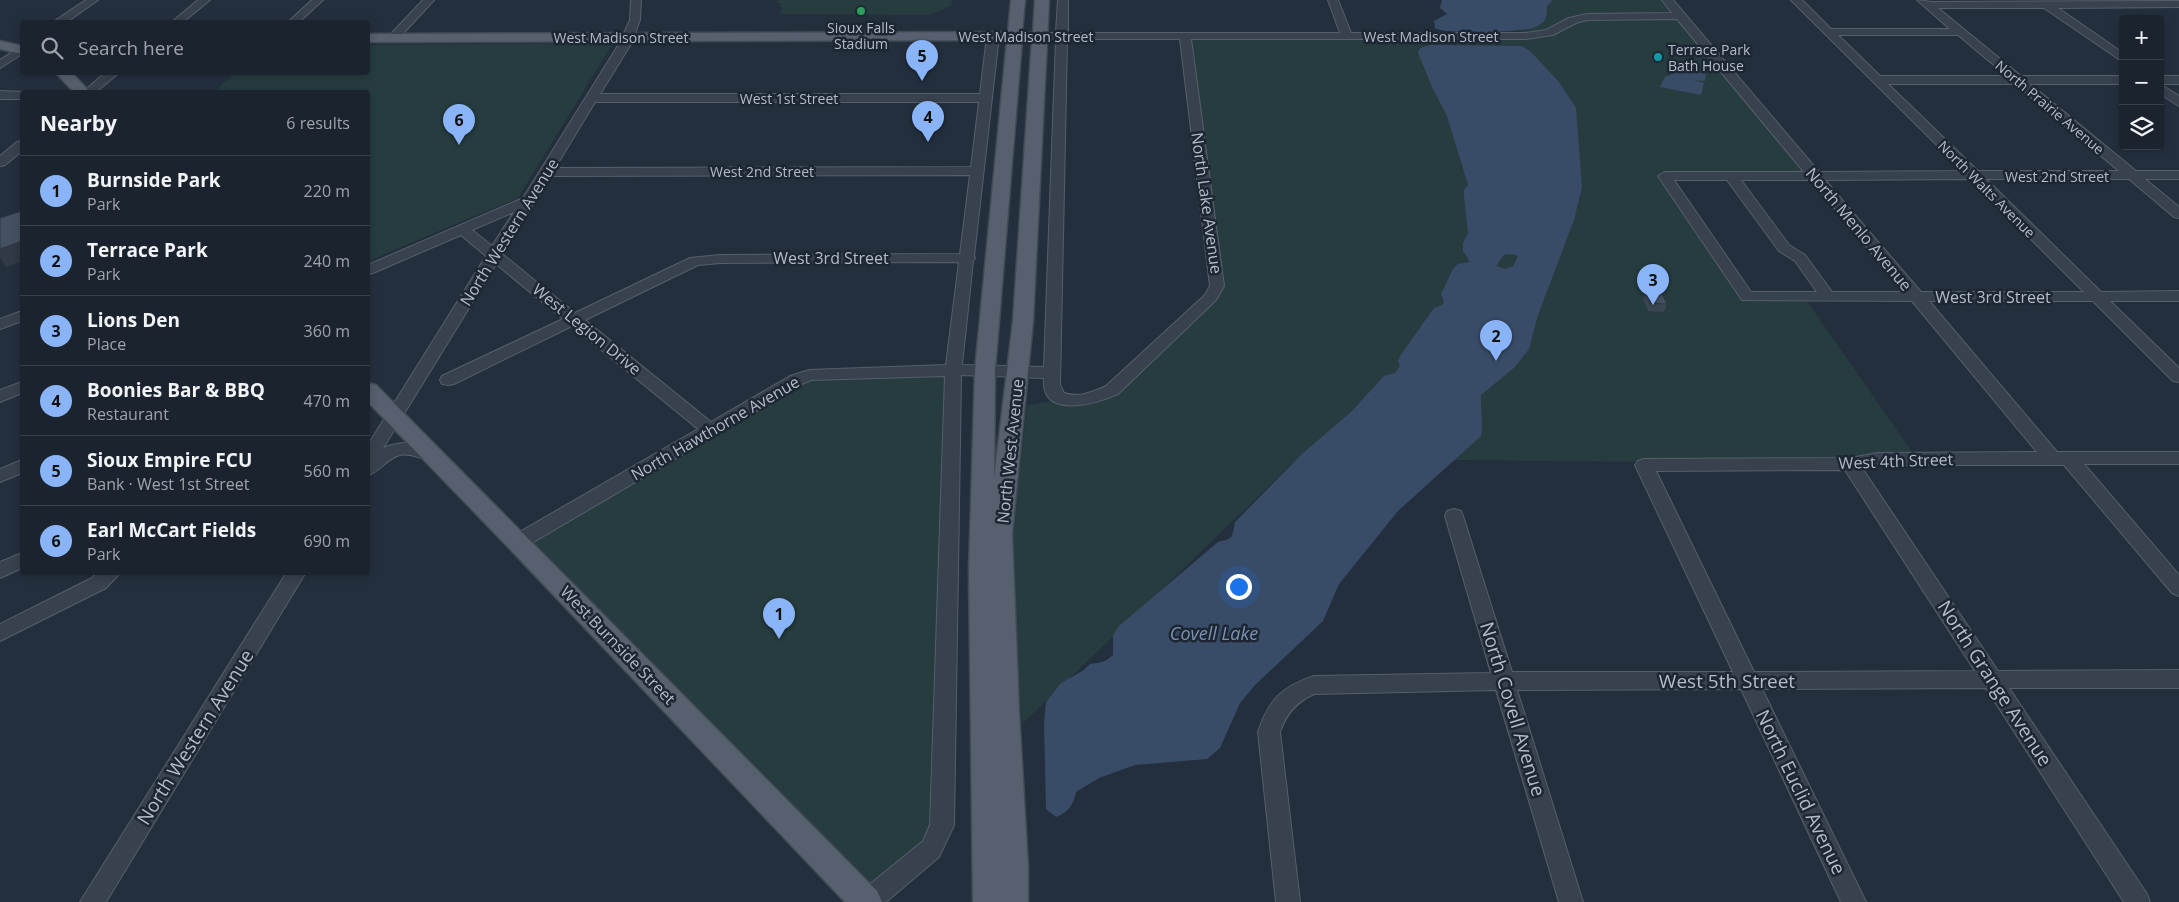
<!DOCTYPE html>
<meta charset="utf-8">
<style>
body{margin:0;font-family:"Open Sans",sans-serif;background:#242b36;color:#f1f3f6}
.controls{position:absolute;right:15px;top:15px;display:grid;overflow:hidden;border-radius:5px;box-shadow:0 2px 8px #0003}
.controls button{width:45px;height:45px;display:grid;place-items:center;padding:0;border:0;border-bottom:1px solid #39404a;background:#1b232e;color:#f1f3f6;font:25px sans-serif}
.you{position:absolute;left:1238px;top:586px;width:18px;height:18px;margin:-12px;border:4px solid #fff;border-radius:50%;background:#1a73e8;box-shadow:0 0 0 8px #1a73e833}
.badge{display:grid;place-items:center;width:32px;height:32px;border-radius:50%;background:#8ab4f8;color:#111;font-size:16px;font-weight:700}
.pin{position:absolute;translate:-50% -41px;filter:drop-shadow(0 1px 2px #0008)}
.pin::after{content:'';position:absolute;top:26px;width:18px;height:15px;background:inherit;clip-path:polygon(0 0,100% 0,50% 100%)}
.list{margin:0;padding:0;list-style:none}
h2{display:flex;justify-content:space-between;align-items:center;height:65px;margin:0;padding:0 20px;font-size:21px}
h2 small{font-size:16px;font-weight:400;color:#a0a4aa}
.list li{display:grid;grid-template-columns:32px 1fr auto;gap:15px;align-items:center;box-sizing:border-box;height:70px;padding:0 20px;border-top:1px solid #39404a}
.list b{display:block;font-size:19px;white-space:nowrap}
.list p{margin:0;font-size:16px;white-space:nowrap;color:#a0a4aa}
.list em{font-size:16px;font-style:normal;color:#a0a4aa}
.icon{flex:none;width:28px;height:28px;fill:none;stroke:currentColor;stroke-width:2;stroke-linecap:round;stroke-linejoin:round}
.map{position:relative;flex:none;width:2179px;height:902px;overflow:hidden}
.search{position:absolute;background:#1b232e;box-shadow:0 2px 8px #0003;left:20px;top:20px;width:350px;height:55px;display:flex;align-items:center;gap:12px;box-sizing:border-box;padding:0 18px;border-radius:5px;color:#a0a4aa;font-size:19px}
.panel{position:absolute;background:#1b232e;box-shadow:0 2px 8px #0003;left:20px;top:90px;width:350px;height:485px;border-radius:5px}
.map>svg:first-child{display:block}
.green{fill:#263c3f}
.water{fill:#394c67;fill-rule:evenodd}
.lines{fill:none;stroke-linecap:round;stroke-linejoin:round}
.minor-casing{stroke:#565f6c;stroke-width:2}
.major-casing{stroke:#414a57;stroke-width:3}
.minor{fill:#38414e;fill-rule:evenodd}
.major{fill:#56606e;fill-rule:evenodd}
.wall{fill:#3b4654}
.shaded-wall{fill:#303945}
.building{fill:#455162;stroke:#303945}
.leisure-dot{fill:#2e9e5b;stroke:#1d2633;stroke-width:2}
.culture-dot{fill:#0f9aa8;stroke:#1d2633;stroke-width:2}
.labels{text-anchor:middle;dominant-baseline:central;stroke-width:5;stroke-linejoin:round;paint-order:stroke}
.far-poi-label{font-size:14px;fill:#b4bcc9;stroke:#1d2633}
.far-street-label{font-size:14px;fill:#b4bcc9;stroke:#1d2633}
.street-label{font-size:16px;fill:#b4bcc9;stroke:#1d2633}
.water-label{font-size:18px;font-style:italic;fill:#7c92b1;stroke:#1d2633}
.near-street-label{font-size:19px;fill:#b4bcc9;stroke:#1d2633}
</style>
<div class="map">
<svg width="2179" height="902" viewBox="0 0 2179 902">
<rect width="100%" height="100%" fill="#242f3e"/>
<g class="green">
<path d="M778,0H952L951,6L930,15L780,14L782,7H780L781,3H777Z"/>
<path d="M1501,0H1667L1815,176H1666L1747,297H1804L1917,459L1850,464L1463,460L1295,461L1022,724L1015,619L1013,529L1027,405L1066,399L1097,397L1217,285L1185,35H1525L1511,20Z"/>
<path d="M613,43L518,198L368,261V92H214L235,73L368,72V45Z"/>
<path d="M953,370L942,825L867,902L518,542L796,380Z"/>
</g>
<g class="water">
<path d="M1442,0H1553L1547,6C1547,19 1546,23 1533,28C1519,32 1445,35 1435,28L1434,21L1447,14L1440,8Z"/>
<path d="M1431,45L1522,46L1531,52L1559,82L1576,108L1582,187L1574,220L1538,315L1529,349L1515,367L1481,395C1480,410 1484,422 1481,436L1398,511L1339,584L1323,621L1255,685L1240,703L1220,748L1207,759L1135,765L1099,778L1076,792C1073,805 1069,812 1056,817L1046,809L1044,723L1046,702L1061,683L1084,670L1090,664C1100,663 1106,662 1113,655V635L1119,626L1218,542C1236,538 1231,537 1235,522L1303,453L1351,412L1384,376L1395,373L1400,366L1398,361L1400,356L1434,308L1442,305L1444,302L1441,294L1453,269L1458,264L1470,262L1463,251V243L1468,233L1464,196V190L1468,185L1447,116L1432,87L1418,53L1420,48ZM1508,254L1516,255L1518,257L1513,266L1505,269L1496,266L1504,255Z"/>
<path d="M1677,72L1706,73L1705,81L1693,80L1704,83L1701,95L1660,87L1665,77Z"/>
</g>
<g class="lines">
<g class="minor-casing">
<g id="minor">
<path d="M86,0H98L67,22H55L56,20Z"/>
<path d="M198,0H210L183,22H172Z"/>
<path d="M312,0H323L299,22H288Z"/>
<path d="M423,0H434L398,39H390L388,37L390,35Z"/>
<path d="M631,0H641L640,20L631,44L600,94H980L987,36L989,34H997L999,36L974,256L975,258L973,261L962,365L1044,367L1056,39H1040L1034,36L1040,33H1056L1058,0H1068V33H1340L1328,0H1338L1351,33H1526L1546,30L1569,18L1587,14L1672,13L1662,0H1673L1819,172L1963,171L1791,0H1802L1831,29H1950L1917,0L1931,2L2179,1V7L2058,8L2123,53V62L2044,8H1938L2021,76H2123V84H2030L2136,171H2179V179H2145L2179,207V218L2174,217L2129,179H1986L2101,292L2179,291V301H2110L2179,368V382L2173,381L2093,301H1929L2057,452H2179V464H2084L2179,575V596L2172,593L2064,465H1878L1862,468L1998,671L2179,670V688H2009L2147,894L2150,902H2124L1986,688L1762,689L1866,902H1841L1741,689L1517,690L1583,902H1559L1496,690L1314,694C1296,702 1286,714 1280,732L1300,902H1276L1258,732C1269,699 1282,687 1314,676L1491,673L1445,516L1447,511L1454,509L1461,511L1463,516L1512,672H1733L1635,465L1638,461L1644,459L1850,458L1878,453L2037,452L1912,301L1742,300L1658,176L1665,172H1804L1677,19L1587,20L1576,23L1553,35L1526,39H1191L1224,286L1216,300L1118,394C1096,404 1040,420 1044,378L961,375L954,825L939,857L886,902H855L858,894L923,841L930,825L945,376L811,380L802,384L525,547L518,549L511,547L509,542L511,537L698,429L572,326L454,384L448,385L442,384L440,380L442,376L563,319L496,264L383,448C403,440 419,442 438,451L441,455L438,459C425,463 414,452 400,455C387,458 380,472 368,475V445L486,256L461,235L373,273L368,274V265L523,198L619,44L630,20ZM1838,35H1958L2007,76H1880ZM1067,39H1180L1210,286L1205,295L1106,386C1093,392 1078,398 1064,393L1060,385ZM1888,84H2015L2119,171H1978ZM595,102H979L971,167L555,168ZM970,175L960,254L720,255L690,258L575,313L502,254L550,176ZM1971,179L2084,292H1921L1825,180ZM1674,180H1727L1779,251L1795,261L1817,292H1751ZM1741,180H1811L1904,292H1832L1805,255L1789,245ZM514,212L492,246L472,230ZM959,262L946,365L809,370L790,376L711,422L585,320L698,265L720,263ZM1845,470L1975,671L1754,672L1656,471Z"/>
<path d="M22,46V54L0,68V60Z"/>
<path d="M106,72H120L96,92H83Z"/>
<rect x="2160" y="76" width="19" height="8"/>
<path d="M2160,84L2179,96V106L2160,94Z"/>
<path d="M0,91L26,92H22V99H0Z"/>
<path d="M22,141V151L5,165L0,166V156L17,142Z"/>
<path d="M22,311V321L0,329V319Z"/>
<path d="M22,382V393L0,402V390Z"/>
<path d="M22,460V473L0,482V469Z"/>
<path d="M22,553V568L0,578V562Z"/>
<path d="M98,572H121L106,588L0,641V624L92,578Z"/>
<path d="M287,572H306L106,902H80Z"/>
</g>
</g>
<g class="major-casing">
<g id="major">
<path d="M1011,0H1025L1022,32L1033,33L1035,0H1049L1033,321L1012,533L1019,712L1028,867V902H973L969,571L975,370L1007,40L368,42V34L1008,32ZM1032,39L1013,321L994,479L995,370L1022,40Z"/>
<path d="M0,41L22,46V54L0,49Z"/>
<path d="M55,72H71L90,92H74Z"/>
<path d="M368,383L376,385L877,891L882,902H845L509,548L368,402Z"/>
</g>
</g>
<use href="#minor" class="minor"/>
<use href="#major" class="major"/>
</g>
<path class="wall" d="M1646,291L1667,304L1664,312L1648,311L1643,299Z"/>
<path class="shaded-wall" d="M22,241V261L6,267L0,258V249Z"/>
<g class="building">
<path d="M22,211V241L0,249V218Z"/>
<path d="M1646,291L1661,292L1667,304L1651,303Z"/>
</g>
<circle class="leisure-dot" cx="861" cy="11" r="5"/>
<circle class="culture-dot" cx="1658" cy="57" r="5"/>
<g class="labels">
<g class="far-poi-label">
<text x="861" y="27">Sioux Falls<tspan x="861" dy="16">Stadium</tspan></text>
<text x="1668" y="49" text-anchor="start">Terrace Park<tspan x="1668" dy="16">Bath House</tspan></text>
</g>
<g class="far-street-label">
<text x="1026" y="36">West Madison Street</text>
<text x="1431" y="36">West Madison Street</text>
<text x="621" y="37">West Madison Street</text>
<text x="789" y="98">West 1st Street</text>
<text transform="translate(2050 107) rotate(40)">North Prairie Avenue</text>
<text x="762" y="171">West 2nd Street</text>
<text x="2057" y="176">West 2nd Street</text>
<text transform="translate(1987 189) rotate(45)">North Walts Avenue</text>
</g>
<g class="street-label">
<text transform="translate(1207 203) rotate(82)">North Lake Avenue</text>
<text transform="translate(1859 229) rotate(50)">North Menlo Avenue</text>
<text transform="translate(509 232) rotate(-58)">North Western Avenue</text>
<text x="831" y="258">West 3rd Street</text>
<text x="1993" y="297">West 3rd Street</text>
<text transform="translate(587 329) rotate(39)">West Legion Drive</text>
<text transform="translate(715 428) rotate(-30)">North Hawthorne Avenue</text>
<text transform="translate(1010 451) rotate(-84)">North West Avenue</text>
<text transform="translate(1896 461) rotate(-2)">West 4th Street</text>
<text transform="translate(618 645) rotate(46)">West Burnside Street</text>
</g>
<g class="water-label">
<text x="1214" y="633">Covell Lake</text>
</g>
<g class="near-street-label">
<text x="1727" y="681">West 5th Street</text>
<text transform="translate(1995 683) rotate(57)">North Grange Avenue</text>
<text transform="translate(1513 709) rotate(73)">North Covell Avenue</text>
<text transform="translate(195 737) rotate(-58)">North Western Avenue</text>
<text transform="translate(1801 792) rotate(64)">North Euclid Avenue</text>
</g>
</g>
</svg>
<div class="controls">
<button>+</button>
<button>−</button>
<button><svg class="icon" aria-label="layers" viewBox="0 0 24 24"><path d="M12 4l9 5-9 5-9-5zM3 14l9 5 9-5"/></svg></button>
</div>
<div class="you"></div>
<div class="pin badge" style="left:779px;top:639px">1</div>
<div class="pin badge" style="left:1496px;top:361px">2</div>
<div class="pin badge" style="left:1653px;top:305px">3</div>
<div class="pin badge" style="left:928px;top:142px">4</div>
<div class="pin badge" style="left:922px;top:81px">5</div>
<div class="pin badge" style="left:459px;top:145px">6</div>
<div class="search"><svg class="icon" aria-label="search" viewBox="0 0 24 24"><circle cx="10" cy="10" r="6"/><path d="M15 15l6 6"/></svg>Search here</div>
<section class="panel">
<h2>Nearby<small>6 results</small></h2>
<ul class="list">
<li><span class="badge">1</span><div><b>Burnside Park</b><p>Park</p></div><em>220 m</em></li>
<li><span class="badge">2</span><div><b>Terrace Park</b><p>Park</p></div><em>240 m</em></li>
<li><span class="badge">3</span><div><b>Lions Den</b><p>Place</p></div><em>360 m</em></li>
<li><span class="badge">4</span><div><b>Boonies Bar &amp; BBQ</b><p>Restaurant</p></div><em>470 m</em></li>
<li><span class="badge">5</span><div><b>Sioux Empire FCU</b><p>Bank · West 1st Street</p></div><em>560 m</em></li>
<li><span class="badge">6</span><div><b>Earl McCart Fields</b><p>Park</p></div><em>690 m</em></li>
</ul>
</section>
</div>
